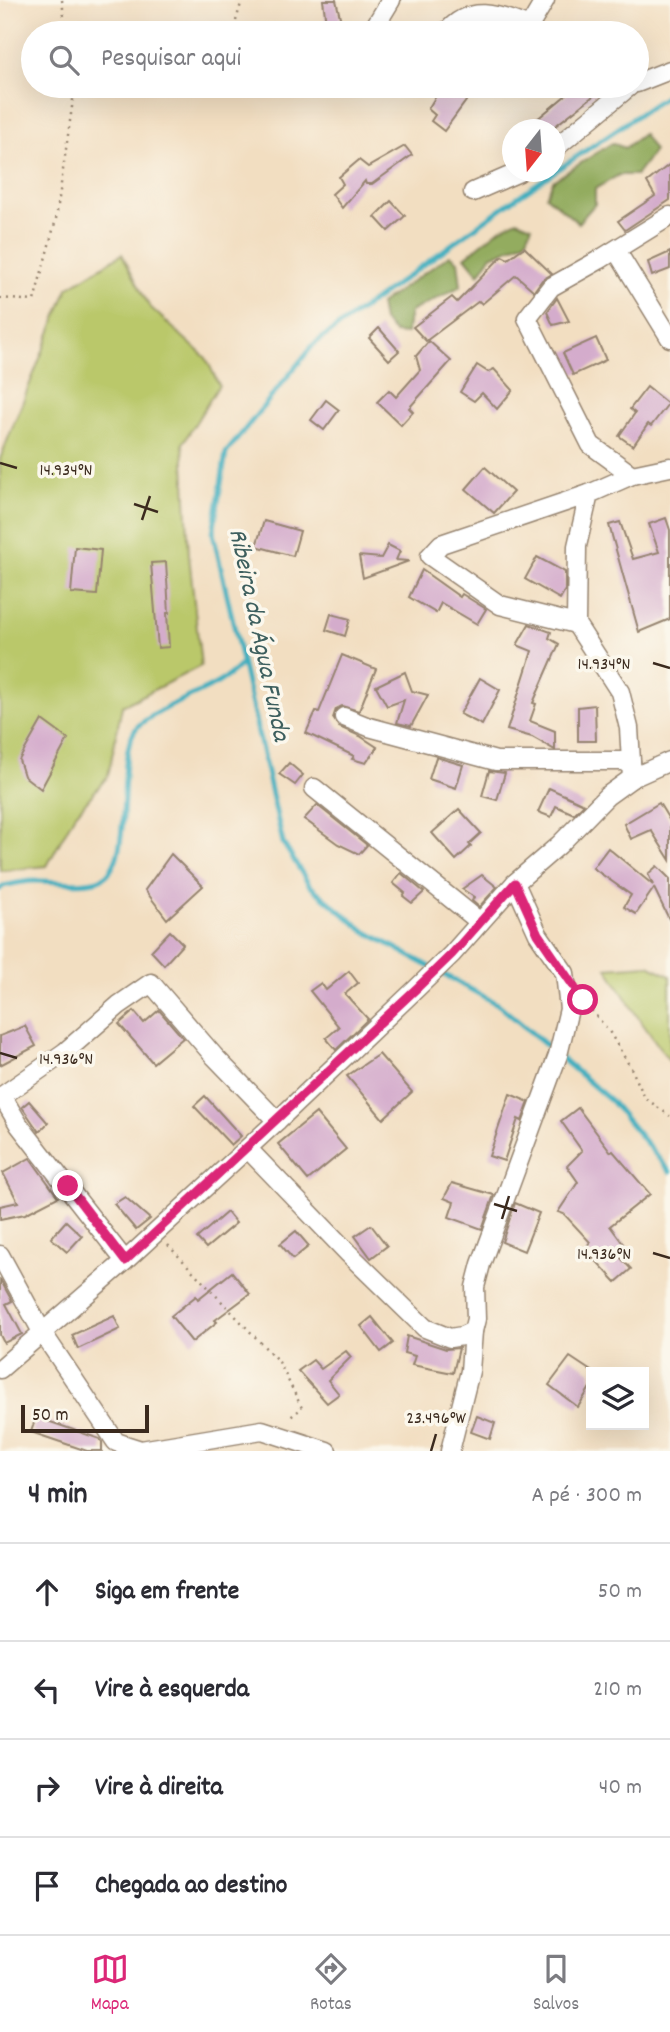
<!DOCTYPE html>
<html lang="pt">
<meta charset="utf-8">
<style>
body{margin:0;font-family:Dekko,sans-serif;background:#f2f2f3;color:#2b2b33}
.controls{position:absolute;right:21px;bottom:21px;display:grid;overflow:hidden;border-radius:0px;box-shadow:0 7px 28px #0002}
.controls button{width:63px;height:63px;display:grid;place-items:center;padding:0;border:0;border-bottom:2px solid #e1e1e2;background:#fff;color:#2b2b33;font:35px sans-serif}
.compass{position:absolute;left:502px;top:119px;width:63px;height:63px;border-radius:50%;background:#fff;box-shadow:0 7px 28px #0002;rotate:197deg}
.scale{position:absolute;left:21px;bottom:18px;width:128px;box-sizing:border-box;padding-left:7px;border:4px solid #3b2a1e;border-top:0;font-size:19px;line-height:24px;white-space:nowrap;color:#3b2a1e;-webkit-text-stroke:5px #fbf7ec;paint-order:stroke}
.stop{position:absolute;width:21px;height:21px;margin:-16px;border:5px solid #db2777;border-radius:50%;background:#fff}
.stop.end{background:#db2777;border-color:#fff;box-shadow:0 2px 7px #0008}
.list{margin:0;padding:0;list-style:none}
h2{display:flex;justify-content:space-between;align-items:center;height:91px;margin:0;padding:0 28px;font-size:30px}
h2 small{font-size:23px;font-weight:400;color:#7c7c81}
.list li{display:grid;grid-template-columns:46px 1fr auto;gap:21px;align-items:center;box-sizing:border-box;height:98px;padding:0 28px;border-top:2px solid #e1e1e2}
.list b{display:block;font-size:26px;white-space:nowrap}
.list em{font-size:23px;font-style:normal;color:#7c7c81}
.icon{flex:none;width:38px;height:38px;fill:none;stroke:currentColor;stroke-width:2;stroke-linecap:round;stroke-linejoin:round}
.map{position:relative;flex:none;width:670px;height:1451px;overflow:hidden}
.search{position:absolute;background:#fff;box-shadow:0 7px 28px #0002;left:21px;right:21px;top:21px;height:77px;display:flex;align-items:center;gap:18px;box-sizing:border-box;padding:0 24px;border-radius:38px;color:#7c7c81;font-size:26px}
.sheet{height:483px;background:#fff}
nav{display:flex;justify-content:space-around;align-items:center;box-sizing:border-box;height:98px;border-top:2px solid #e1e1e2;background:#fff;font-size:19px;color:#7c7c81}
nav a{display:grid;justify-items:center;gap:4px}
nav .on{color:#db2777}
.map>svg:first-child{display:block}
.green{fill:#bac86a;stroke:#7a7944;stroke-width:2}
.forest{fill:#93ac5e;stroke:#676b3e;stroke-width:2}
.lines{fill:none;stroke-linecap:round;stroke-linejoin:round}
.stream{stroke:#41afbf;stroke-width:5}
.building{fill:#d4accc}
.minor-casing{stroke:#968470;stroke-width:21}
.path{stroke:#968470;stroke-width:2.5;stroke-dasharray:2 5;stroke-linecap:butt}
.minor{stroke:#fff;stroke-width:18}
.route{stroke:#db2777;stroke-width:9}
.ticks{fill:none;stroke:#3b2a1e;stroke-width:2.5}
.labels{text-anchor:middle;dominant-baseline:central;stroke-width:7;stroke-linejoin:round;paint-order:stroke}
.water-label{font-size:26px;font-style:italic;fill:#3d5f5e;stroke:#fbf7ec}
.ticks-label{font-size:18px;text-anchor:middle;fill:#3b2a1e;stroke:#fbf7ec;stroke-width:7;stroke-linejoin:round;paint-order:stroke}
</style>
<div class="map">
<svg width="670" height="1451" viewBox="0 0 670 1451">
<rect width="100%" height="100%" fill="#fbf7ec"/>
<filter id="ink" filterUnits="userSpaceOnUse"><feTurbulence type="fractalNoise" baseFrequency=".0143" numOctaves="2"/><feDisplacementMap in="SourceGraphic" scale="14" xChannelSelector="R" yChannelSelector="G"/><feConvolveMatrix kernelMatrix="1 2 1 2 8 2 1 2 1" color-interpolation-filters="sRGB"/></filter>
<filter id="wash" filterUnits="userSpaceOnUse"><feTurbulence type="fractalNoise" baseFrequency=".00686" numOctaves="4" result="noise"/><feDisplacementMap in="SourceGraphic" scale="28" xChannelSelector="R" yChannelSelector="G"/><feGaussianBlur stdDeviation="1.57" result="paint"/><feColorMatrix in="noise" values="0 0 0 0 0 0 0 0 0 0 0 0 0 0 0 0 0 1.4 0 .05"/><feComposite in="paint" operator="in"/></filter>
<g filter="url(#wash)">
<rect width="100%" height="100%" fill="#f2dec1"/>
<g class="green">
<path d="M122,254L149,306L206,358L219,385L183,443L189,555L201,666L122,706L108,776L74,816L47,866L0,871V459L68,288Z"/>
<path d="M649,965L670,976V1062L635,1013L607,968Z"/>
</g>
<g class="forest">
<path d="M643,134L654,151L636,175H619L595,189V204L578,223L546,196L553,181L612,143L625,148Z"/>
<path d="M517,220L532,226L526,241L491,256L479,274L465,257L501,228Z"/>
<path d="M450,255L458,261L461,286L410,312L406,334L395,333L383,321L380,304Z"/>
</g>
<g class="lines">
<g class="stream">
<path d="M0,889L3,886C13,884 24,881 34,881C55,880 78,886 98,880C137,868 114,761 135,730C139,723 149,718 156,714C184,696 221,688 242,663"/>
<path d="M554,1052L499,1005L363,930L310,886L283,843L213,533L226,453L314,344L513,200L670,93"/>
<path d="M561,1058L611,1101L670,1172"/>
</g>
</g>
<g id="blocks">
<g class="building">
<path d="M323,0H336L343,30L327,31Z"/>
<path d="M442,86H477L444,131L431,121L435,115L428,109Z"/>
<path d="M577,86H606L550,130H524Z"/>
<path d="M405,146L412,155L372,184H366L365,181L342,208L332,194L343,184L339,177L359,160L368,167Z"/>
<path d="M670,164V200L625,230L618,221L655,196L647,182Z"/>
<path d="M391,201L405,216L388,231L375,217Z"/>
<path d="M524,247L552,274L542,280L534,291L516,275L482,304L479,301L426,341L413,327L452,297L457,302L502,256L508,259Z"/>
<path d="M670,252V269L652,276L648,262Z"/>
<path d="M557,298L569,321L553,325L547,312Z"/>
<path d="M379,328L399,351L389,360L369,338Z"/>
<path d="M596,338L606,360L573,375L563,353Z"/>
<path d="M429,341L451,361L409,408L413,412L401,425L377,402L389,390L396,397L420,370L416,356Z"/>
<path d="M477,365L488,372L494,369L513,390L497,409L482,393L474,401L460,392Z"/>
<path d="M647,387L668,404L651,426L648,424L633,446L619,436L635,413L630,409Z"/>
<path d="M326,400L339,410L324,430L311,420Z"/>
<path d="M485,467L513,492L494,513L466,489Z"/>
<path d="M666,518L670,530V619L639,632L609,525L620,522L633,559L659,552L649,524Z"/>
<path d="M264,521L300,531L293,556L256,546Z"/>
<path d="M388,545L400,551L396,560L409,561L363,578L359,556L381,558Z"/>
<path d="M75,547L101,550L97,595L71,593Z"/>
<path d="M537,557L565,572V590L560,599L525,579Z"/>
<path d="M166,562L169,613H167L169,647L158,648L151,563Z"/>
<path d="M422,570L460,597L462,594L486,609L477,624L441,603L436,613L409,597Z"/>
<path d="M331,614L350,619L345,636L326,630Z"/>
<path d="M529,624L551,632L549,638L559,644L533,703L536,704L530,721L555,731V750L532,737L507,730L532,651L517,645Z"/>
<path d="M342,655L376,669L359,711L342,706L336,709L333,718L339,727L360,736L377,747L366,763L352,759L354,756L306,733L316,711L319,712Z"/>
<path d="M405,672L412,691L428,695L411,726L397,723L404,700L387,706L376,686Z"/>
<path d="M480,678L500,690L482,725L460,714Z"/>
<path d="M595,705L596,741H578V707Z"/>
<path d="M42,720L68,739L41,789L24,776L19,760Z"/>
<path d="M436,757L463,765L456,788L429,779Z"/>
<path d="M289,763L303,775L295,785L279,774Z"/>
<path d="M489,771L505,773L497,800L482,796Z"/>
<path d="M549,788L584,804L574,814L556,806L551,817L538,812Z"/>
<path d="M659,803L670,821V860L651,830L631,839L624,824Z"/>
<path d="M317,805L367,845L359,854L338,844L304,819Z"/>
<path d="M459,809L481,833L469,844L471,846L456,860L432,833Z"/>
<path d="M608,848L653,885L648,874L657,866L670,879V921L654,888L636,914L624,907L631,895L593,868Z"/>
<path d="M171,854L203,886L167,919L145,890Z"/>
<path d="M401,873L424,892L412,903L403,896L405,893L393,883Z"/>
<path d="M482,875L497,887L479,907L472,901L474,897L462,889Z"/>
<path d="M170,931L183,944L164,965L151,951Z"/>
<path d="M349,971L358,983L345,994L368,1019L336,1050L326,1038L339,1027L310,991L321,983L326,990Z"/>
<path d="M159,1010L183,1038L153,1063L119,1024L134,1011L144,1023Z"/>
<path d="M25,1026L36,1046L0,1065V1036Z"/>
<path d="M379,1054L412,1092L383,1119L347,1076Z"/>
<path d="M510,1094L529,1102L522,1121L518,1119L504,1161L489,1156Z"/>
<path d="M205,1096L241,1136L231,1145L194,1106Z"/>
<path d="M29,1101L48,1123L39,1132L22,1107Z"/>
<path d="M578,1108L611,1152L613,1151L650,1194L610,1226L627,1249L620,1257L631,1269L616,1282L585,1249L590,1242L564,1214L558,1212L578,1182L567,1166L582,1151L561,1121Z"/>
<path d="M316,1113L346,1149L308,1180L278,1144Z"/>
<path d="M30,1158L58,1197L25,1214L0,1219V1206L18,1202L3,1173Z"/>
<path d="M452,1183L494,1195L482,1229L449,1217L454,1202L444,1198Z"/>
<path d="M125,1197L150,1219L136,1230L114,1204Z"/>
<path d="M515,1203L539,1213L524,1251L502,1242Z"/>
<path d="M227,1212L236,1223L206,1248L197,1238Z"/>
<path d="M66,1221L82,1236L67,1252L51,1238Z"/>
<path d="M371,1225L387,1246L371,1258L355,1236Z"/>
<path d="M296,1231L309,1246L293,1259L280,1244Z"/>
<path d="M232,1272L250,1294L215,1320L217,1322L192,1342L171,1316L196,1296L198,1299Z"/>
<path d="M0,1279L12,1301L6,1304L22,1334L4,1343L0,1335Z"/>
<path d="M114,1316L120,1329L78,1349L72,1335Z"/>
<path d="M372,1317L393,1343L381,1352L361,1326Z"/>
<path d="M407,1336L446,1349L459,1348L453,1373L412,1365L415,1356L404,1353Z"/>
<path d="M346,1351L351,1357L328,1380L339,1394L327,1403L298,1371L313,1360L321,1369Z"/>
<path d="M570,1357L591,1371V1386L578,1407L549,1385Z"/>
<path d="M477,1416L495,1423L490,1439L471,1432Z"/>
<path d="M36,1417L100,1439L102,1442V1451H87L31,1432Z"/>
</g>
</g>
</g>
<g filter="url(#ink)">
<use href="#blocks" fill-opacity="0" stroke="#968470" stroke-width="2"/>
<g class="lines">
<g class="minor-casing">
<g id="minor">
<path d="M371,33L391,0"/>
<path d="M446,33C469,4 498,14 529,27L545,0"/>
<path d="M637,83L670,70"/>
<path d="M554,149L630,86"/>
<path d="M473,192L519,172"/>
<path d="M616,250L670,338"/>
<path d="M632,475L591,445L527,318L551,287L599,260L670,216"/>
<path d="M576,624L500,605L430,556L441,544L589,494"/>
<path d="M344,717L369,727L496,761H631"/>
<path d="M632,778L629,728L620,692L576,624L577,546L589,494L632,475L670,467"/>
<path d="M314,788L480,922"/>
<path d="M248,1149L348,1253L425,1328L450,1338L462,1336L473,1331L476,1319L475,1287L481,1264L558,1055L569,1009L565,973L538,934L515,883"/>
<path d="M0,1255L42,1332L116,1442L141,1450L262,1430L327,1451"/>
<path d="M125,1261L19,1125L2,1096L65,1052L119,1005L151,983L214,1056L277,1121"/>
<path d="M0,1369L125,1261L277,1121L417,988L452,954L515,883L559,845L607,796L632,778L670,761"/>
<path d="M450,1451L470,1371L473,1331"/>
</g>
</g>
<g class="path">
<path d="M62,0L66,33"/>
<path d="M236,21L242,0"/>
<path d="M0,298L34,301L56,219L75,86"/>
<path d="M587,1005L609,1031L632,1070L645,1098L670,1116"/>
<path d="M168,1245L279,1362L302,1408L288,1419"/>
</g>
<use href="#minor" class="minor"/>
</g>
</g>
<g class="lines" filter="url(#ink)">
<path class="route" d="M68,1186L125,1261L417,988L452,954L515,883L538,934L583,1000"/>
</g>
<path class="ticks" d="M0,463L17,468M134,504L158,512M142,520L150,496M653,663L670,668M0,1053L17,1058M494,1204L517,1211M502,1219L509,1196M653,1253L670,1258M431,1451L436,1434"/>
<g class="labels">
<g class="water-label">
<text transform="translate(258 635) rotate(78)">Ribeira da Água Funda</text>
</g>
</g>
<g class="ticks-label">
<text x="66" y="475">14.934°N</text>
<text x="604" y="669">14.934°N</text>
<text x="66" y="1064">14.936°N</text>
<text x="604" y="1259">14.936°N</text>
<text x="436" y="1423">23.496°W</text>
</g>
</svg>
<div class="controls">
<button><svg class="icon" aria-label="layers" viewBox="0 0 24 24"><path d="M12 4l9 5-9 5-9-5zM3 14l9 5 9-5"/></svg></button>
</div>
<svg class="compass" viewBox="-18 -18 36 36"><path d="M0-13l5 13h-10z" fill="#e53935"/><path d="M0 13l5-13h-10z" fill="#7c7c81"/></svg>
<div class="scale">50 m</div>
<div class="stop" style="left:583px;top:1000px"></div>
<div class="stop end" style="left:68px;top:1186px"></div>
<div class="search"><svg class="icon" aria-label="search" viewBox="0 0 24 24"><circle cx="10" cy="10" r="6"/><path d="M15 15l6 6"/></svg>Pesquisar aqui</div>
</div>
<section class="sheet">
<h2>4 min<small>A pé · 300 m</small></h2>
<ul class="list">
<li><svg class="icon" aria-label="ahead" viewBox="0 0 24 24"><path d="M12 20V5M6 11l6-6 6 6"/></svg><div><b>Siga em frente</b></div><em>50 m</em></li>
<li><svg class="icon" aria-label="left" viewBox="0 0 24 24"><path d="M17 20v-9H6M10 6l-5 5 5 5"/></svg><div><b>Vire à esquerda</b></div><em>210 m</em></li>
<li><svg class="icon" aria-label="right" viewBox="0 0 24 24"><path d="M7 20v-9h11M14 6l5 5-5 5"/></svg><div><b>Vire à direita</b></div><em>40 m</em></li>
<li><svg class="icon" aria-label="arrive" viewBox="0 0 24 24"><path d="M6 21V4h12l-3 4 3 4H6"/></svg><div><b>Chegada ao destino</b></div></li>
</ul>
</section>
<nav>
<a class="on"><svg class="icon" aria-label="map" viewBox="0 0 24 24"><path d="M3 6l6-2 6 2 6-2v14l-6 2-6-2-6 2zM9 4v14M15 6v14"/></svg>Mapa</a>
<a><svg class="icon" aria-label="directions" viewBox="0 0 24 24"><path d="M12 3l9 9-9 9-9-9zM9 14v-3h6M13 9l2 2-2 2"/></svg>Rotas</a>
<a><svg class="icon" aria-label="saved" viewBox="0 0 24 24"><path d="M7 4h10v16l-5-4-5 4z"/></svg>Salvos</a>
</nav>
